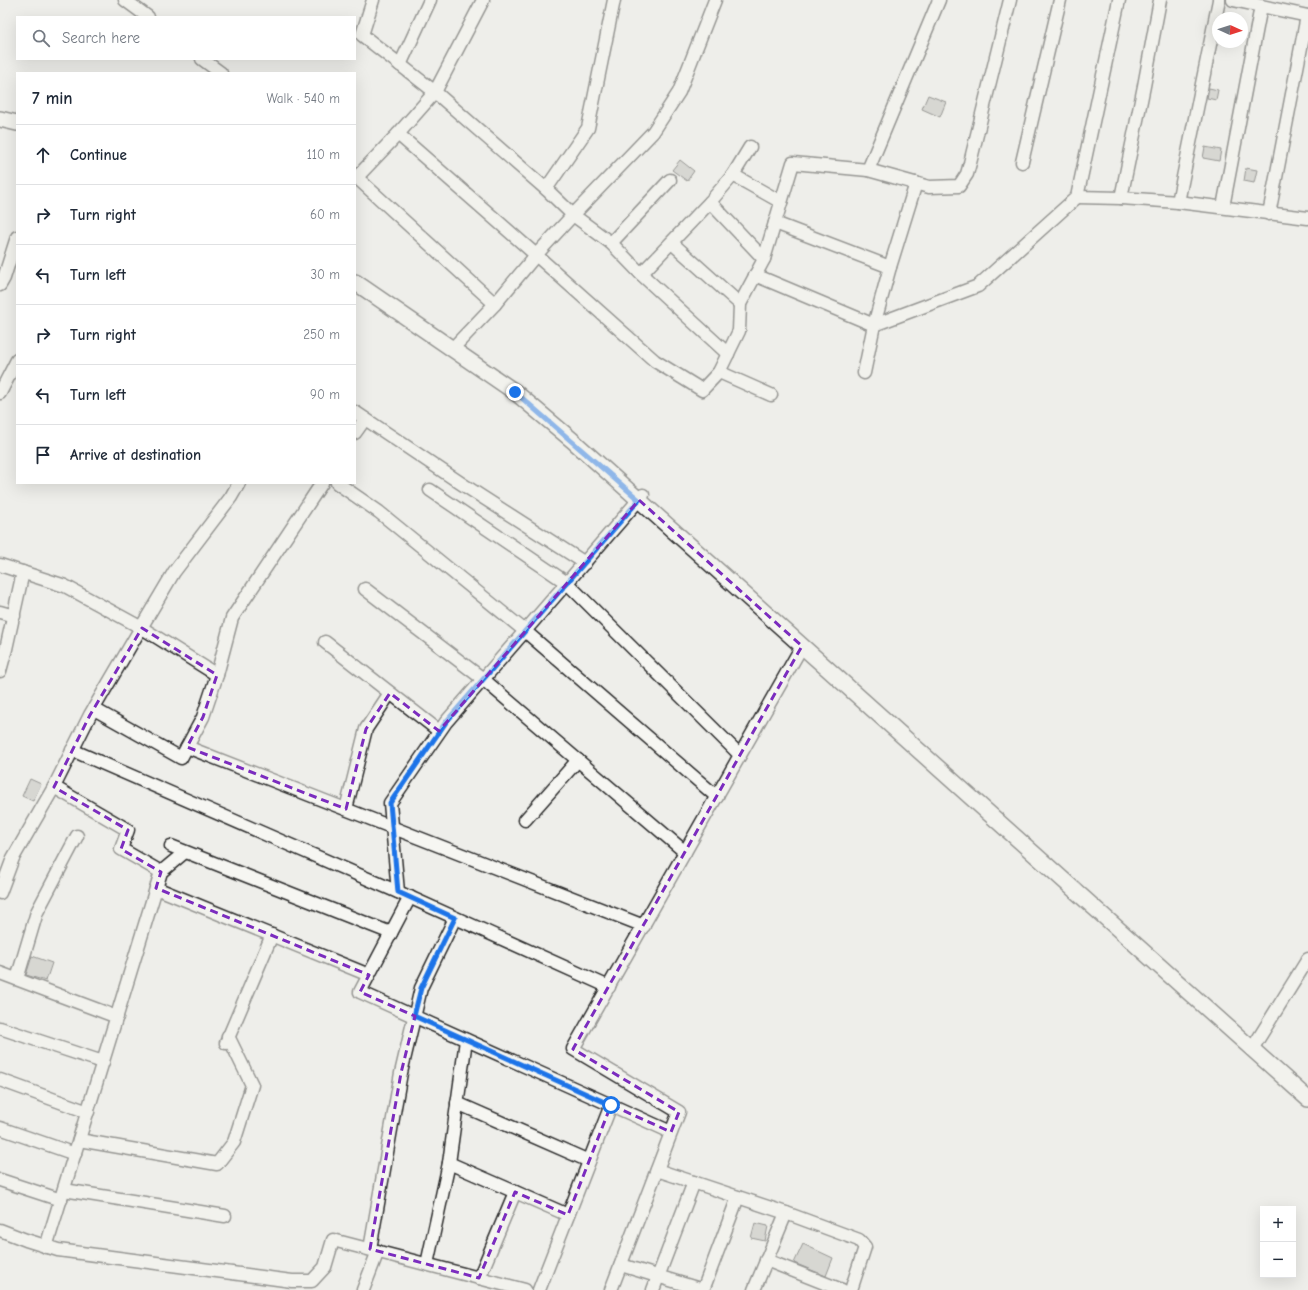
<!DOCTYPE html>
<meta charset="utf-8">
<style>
body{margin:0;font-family:"Comic Neue",sans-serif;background:#f2f2f3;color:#1f2937}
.controls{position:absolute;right:12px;bottom:12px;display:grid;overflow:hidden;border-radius:0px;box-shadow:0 4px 16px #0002}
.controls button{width:36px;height:36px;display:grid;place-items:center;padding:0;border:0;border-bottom:1px solid #e0e1e3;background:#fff;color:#1f2937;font:20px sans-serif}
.compass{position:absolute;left:1212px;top:12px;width:36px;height:36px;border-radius:50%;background:#fff;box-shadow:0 4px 16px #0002;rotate:93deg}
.stop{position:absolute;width:12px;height:12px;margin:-9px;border:3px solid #1a73e8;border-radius:50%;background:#fff}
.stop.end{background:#1a73e8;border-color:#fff;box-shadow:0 1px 4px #0008}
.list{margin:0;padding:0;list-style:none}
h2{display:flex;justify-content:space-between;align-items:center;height:52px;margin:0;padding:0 16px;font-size:17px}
h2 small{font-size:13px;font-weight:400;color:#747a83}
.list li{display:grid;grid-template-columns:26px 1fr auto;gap:12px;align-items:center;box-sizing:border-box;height:60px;padding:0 16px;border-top:1px solid #e0e1e3}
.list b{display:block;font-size:15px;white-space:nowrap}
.list em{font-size:13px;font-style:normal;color:#747a83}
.icon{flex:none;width:22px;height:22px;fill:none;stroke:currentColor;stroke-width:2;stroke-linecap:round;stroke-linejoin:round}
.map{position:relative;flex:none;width:1308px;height:1290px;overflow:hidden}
.search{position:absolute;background:#fff;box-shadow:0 4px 16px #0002;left:16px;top:16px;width:340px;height:44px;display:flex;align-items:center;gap:10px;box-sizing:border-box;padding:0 14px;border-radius:0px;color:#747a83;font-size:15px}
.panel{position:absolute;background:#fff;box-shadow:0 4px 16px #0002;left:16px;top:72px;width:340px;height:412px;border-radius:0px}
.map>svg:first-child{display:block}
.building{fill:#babab7;stroke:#2b2b2b}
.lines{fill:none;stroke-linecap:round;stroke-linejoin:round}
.minor-casing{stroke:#2b2b2b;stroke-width:15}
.tertiary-casing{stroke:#2b2b2b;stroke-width:18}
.minor{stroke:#f6f6f2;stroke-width:12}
.tertiary{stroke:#f6f6f2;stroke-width:15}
.route{stroke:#1a73e8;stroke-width:5}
.marked{fill:none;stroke:#7b2cbf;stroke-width:3;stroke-dasharray:8 5;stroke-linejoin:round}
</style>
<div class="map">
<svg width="1308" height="1290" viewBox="0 0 1308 1290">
<rect width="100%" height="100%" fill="#eeeeea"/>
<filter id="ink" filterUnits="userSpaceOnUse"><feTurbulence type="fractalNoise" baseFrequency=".025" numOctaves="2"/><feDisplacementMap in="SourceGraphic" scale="8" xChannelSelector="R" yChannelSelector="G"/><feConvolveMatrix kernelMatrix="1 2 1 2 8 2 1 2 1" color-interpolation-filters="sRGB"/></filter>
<g filter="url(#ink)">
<g class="building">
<path d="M1209,88L1218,90L1216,100L1207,98Z"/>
<path d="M928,95L946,102L940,117L922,109Z"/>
<path d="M1205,147L1221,150L1219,161L1203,158Z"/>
<path d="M680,160L694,171L687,181L672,170Z"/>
<path d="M1246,168L1257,170L1254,183L1244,181Z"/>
<path d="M30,779L41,784L33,801L22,796Z"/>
<path d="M32,956L52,963L46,981L26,975Z"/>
<path d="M755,1223L768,1226L765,1241L751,1238Z"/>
<path d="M803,1244L833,1258L826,1276L794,1263Z"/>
</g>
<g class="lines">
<g class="minor-casing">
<g id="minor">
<path d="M125,0L148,17"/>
<path d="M373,0L362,35L435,92L546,189L573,215L653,132L679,92L715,0"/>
<path d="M483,0L435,92L398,134L536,255L655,361L702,390L719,372L739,331L740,304L764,259L710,202L733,175L750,147"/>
<path d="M1233,0L1308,16"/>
<path d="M202,59L221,73"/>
<path d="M400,65L430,0"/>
<path d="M1022,162L1060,0"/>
<path d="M868,170L939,0"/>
<path d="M733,175L781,202"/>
<path d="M355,176L495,304"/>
<path d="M357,177L398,134"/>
<path d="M546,189L588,128L614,0"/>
<path d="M1077,197L1121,198L1178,202L1308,218"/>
<path d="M1121,198L1144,86L1160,0"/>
<path d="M1178,202L1219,0"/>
<path d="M1223,207L1261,6"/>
<path d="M1269,214L1307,16"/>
<path d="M775,223L890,267"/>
<path d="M611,243L641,274L710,202"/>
<path d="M672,243L740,304"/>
<path d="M764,259L793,163L868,170L929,187L959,186L967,174L970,163L1010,0"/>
<path d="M641,274L728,354"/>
<path d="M755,275L874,325L890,267L916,183"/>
<path d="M0,285L4,278L17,237"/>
<path d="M452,349L495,304L536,255L573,215L611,243L670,180"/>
<path d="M719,372L771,395"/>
<path d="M864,373L874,325L978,286L1077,197L1119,0"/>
<path d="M0,393L17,360"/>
<path d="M355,412L462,484L585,563"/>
<path d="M355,433L365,419"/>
<path d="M337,483L379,512L525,631L717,797"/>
<path d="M430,490L567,583L740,755"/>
<path d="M0,565L65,586L142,628L217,675"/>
<path d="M365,589L483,679L685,852"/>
<path d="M0,612L14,616"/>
<path d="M325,642L439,731"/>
<path d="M0,671L6,649L23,572"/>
<path d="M94,709L181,758L203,717L217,675L232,618L322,483"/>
<path d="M187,747L644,926"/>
<path d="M72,750L398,892L609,987"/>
<path d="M54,787L128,830L121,849L161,872"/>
<path d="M346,809L366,729L390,693"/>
<path d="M525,820L578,760"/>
<path d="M171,846L391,933"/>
<path d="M156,888L369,975"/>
<path d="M398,892L390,803L446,722L643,495"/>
<path d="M0,893L13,858L54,787L90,715L132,643L174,572L231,497L239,483"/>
<path d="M410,897L360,992L671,1132"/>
<path d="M0,973L117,1017"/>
<path d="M17,979L37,912L77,836"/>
<path d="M0,1028L103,1062"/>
<path d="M226,1043L272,935"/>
<path d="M1252,1049L1308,959"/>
<path d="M0,1080L88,1112"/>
<path d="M457,1103L589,1161"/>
<path d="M0,1128L75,1154"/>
<path d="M79,1140L217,1164L234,1142L252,1085L228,1036"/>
<path d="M449,1163L568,1215"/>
<path d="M657,1170L786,1213L859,1240L865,1247L851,1290"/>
<path d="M0,1180L61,1200"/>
<path d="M64,1190L225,1216"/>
<path d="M0,1230L26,1240L58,1250L292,1281H312L325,1267L333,1240L525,1290"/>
<path d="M46,1247L161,872L185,852"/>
<path d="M370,1249L401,1073L421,988L455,918"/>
<path d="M766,1260L842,1290"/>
<path d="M427,1264L449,1163L466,1040"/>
<path d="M621,1265L703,1290"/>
<path d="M479,1278L515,1192"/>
<path d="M363,1290L378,1251"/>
<path d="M539,1290L611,1105"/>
<path d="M611,1290L679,1112L573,1049L802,646"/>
<path d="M653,1290L694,1182"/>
<path d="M703,1290L738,1197"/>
<path d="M754,1290L786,1213"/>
</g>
</g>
<g class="tertiary-casing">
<g id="tertiary">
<path d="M0,119L17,123"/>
<path d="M355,282L515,392L572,440L1308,1099"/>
</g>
</g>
<use href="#minor" class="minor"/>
<use href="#tertiary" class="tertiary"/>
</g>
</g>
<g class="lines" filter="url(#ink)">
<path class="route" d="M515,392L639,500L446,722L390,803L398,892L455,918L421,988L414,1016L611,1105"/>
</g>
<path d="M0 0H1308V1290H0ZM639,500L802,646L573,1049L679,1112L671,1132L611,1105L568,1215L515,1192L479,1278L370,1249L401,1073L415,1016L360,992L369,975L156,888L161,872L121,849L128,830L54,787L90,715L142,628L217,675L203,717L187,747L346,809L366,729L390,693L439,731Z" fill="#eeeeea" fill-opacity=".55" fill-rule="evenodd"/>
<path class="marked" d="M639,500L802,646L573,1049L679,1112L671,1132L611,1105L568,1215L515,1192L479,1278L370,1249L401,1073L415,1016L360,992L369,975L156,888L161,872L121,849L128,830L54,787L90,715L142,628L217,675L203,717L187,747L346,809L366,729L390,693L439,731Z"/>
</svg>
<div class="controls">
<button>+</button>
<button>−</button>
</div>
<svg class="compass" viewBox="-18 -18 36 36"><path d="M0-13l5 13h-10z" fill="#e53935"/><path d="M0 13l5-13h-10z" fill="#747a83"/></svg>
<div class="stop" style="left:611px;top:1105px"></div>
<div class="stop end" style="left:515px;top:392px"></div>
<div class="search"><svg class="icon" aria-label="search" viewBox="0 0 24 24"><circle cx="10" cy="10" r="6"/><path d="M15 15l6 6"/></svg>Search here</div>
<section class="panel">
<h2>7 min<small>Walk · 540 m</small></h2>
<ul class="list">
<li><svg class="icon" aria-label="ahead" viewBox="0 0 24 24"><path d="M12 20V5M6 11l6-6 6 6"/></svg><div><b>Continue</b></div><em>110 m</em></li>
<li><svg class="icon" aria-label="right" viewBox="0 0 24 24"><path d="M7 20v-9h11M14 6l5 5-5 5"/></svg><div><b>Turn right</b></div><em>60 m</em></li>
<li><svg class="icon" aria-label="left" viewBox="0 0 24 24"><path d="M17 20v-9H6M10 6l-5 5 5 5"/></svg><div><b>Turn left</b></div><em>30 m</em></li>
<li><svg class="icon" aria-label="right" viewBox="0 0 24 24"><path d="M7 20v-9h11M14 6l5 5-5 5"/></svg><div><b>Turn right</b></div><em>250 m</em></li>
<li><svg class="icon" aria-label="left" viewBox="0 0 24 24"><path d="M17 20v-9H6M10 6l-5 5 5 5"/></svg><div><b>Turn left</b></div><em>90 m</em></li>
<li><svg class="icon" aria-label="arrive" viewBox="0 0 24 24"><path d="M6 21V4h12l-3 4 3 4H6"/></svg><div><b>Arrive at destination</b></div></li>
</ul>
</section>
</div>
